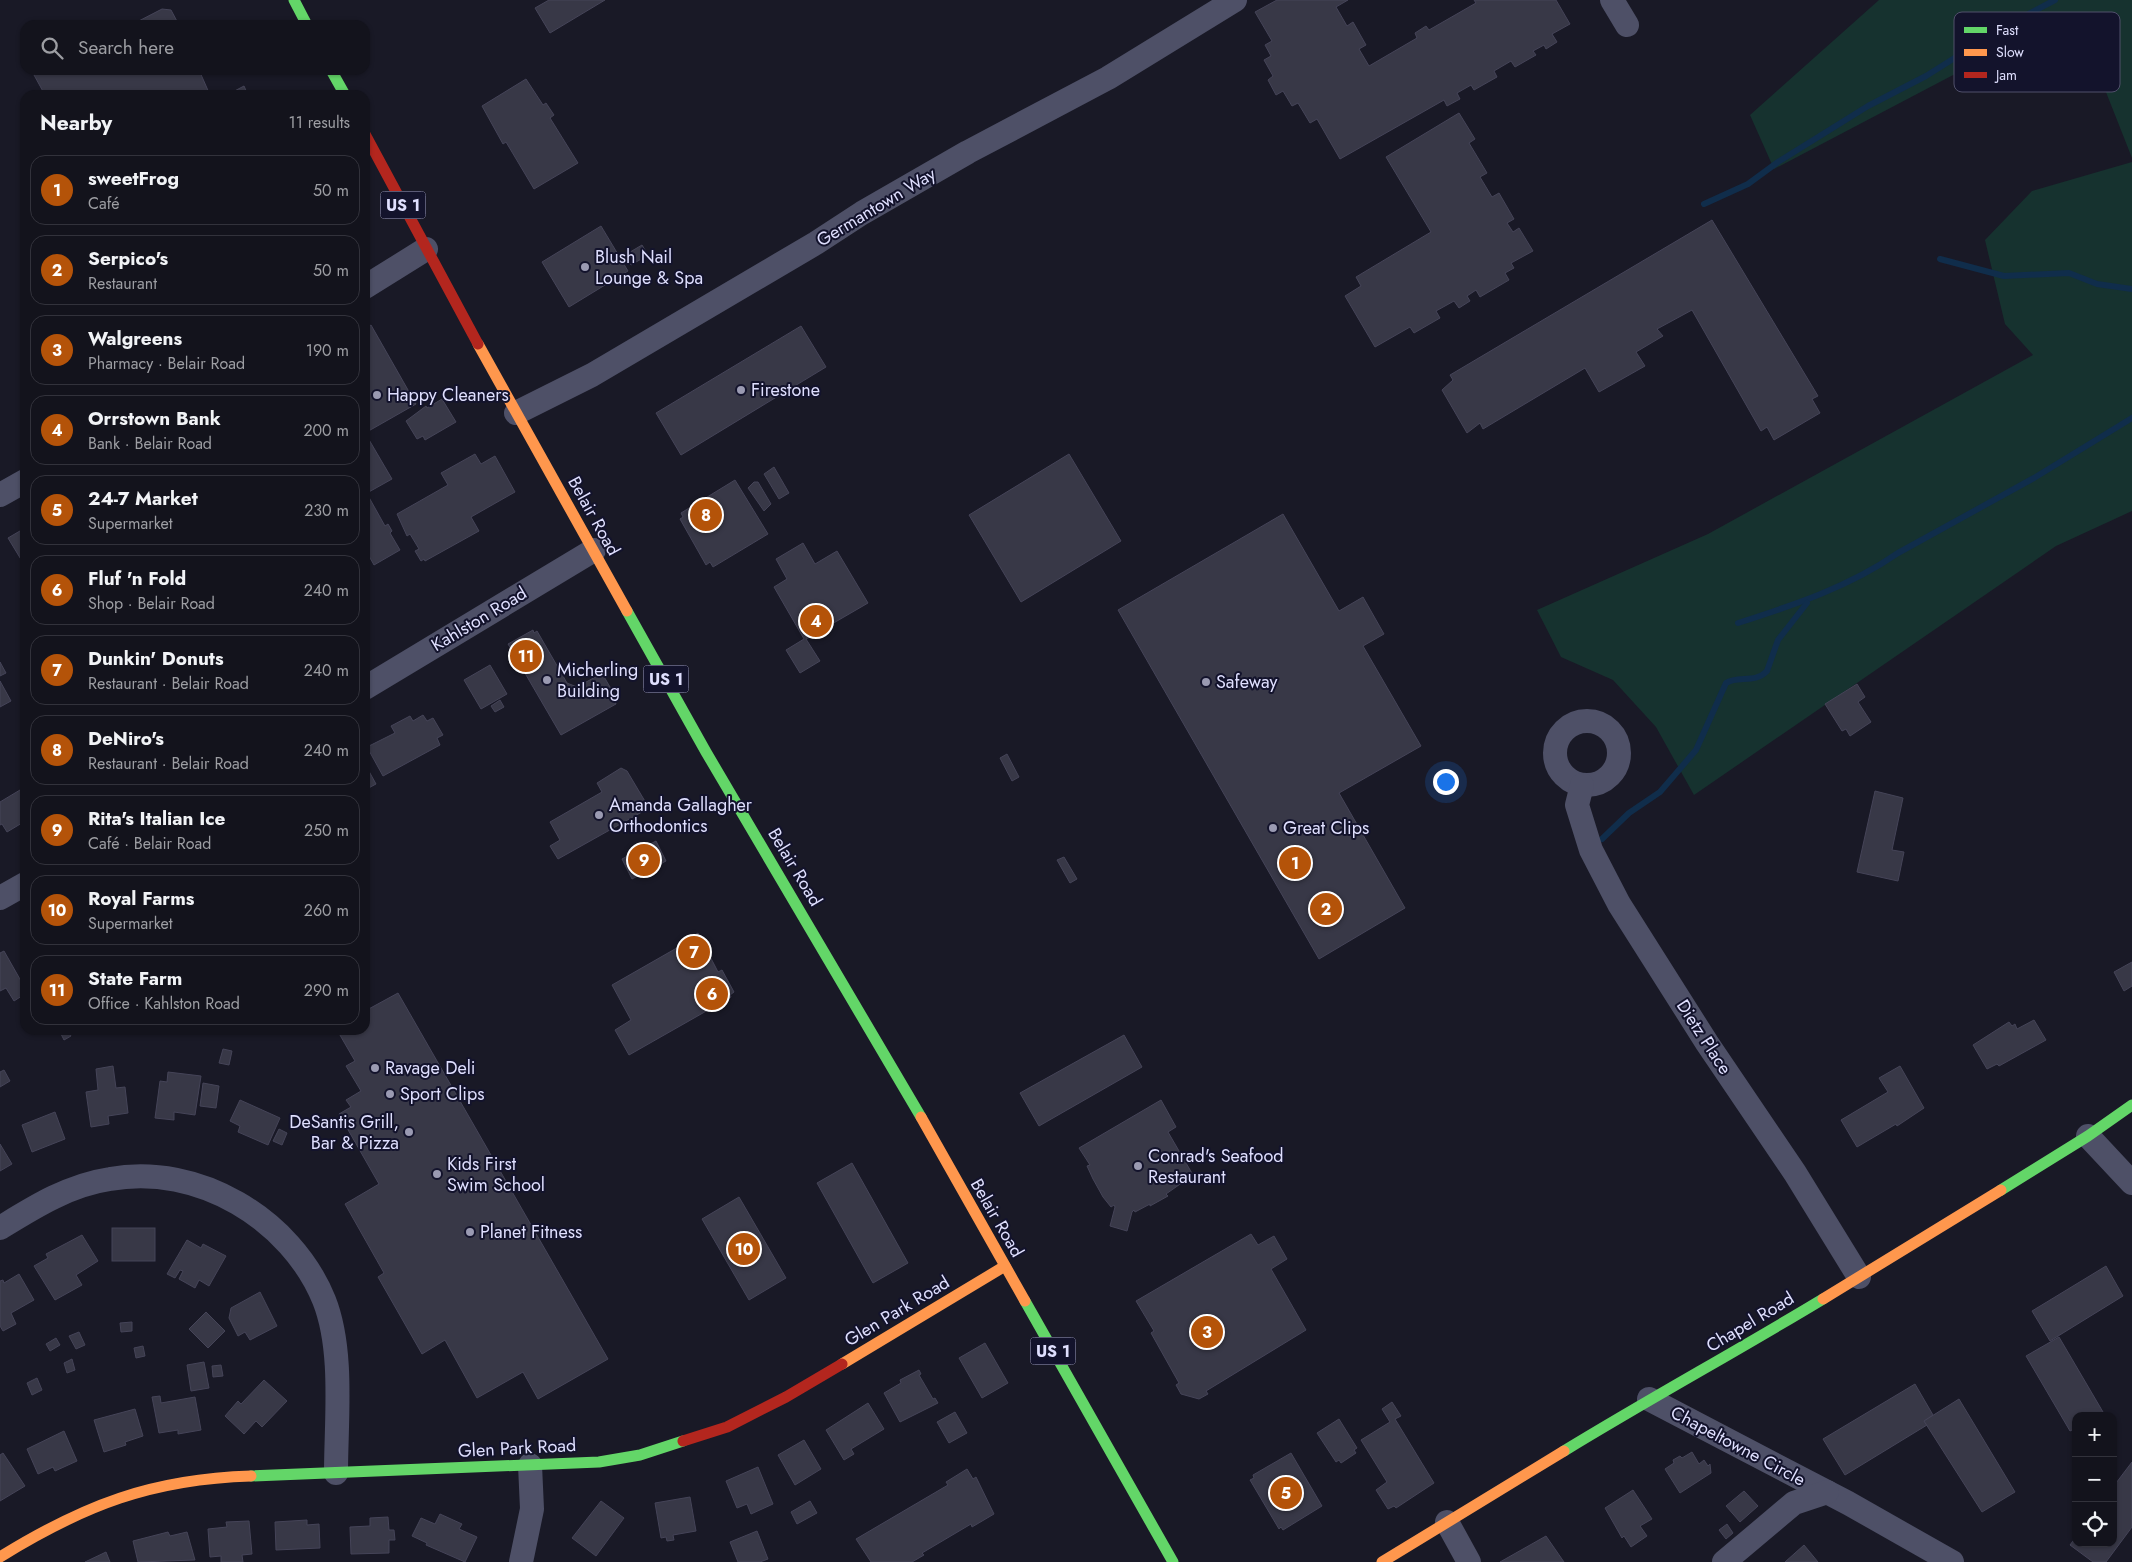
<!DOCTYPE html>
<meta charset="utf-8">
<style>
body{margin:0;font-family:Jost,sans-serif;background:#202029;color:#f1f3f6}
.controls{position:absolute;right:15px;bottom:15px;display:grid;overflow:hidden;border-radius:10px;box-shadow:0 1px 4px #0004}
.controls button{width:45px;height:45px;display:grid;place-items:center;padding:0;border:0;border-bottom:1px solid #32323b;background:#13131c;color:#f1f3f6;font:25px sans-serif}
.you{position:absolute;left:1445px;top:781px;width:18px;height:18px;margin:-12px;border:4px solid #fff;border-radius:50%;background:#1a73e8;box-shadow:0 0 0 8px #1a73e833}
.badge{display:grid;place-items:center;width:32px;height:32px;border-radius:50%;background:#b45309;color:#fff;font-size:16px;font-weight:700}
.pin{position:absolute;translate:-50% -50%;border:2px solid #fff;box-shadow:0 1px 5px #0006}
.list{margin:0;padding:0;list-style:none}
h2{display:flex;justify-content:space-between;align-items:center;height:65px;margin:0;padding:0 20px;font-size:21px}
h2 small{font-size:16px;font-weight:400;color:#9d9ea3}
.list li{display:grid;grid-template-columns:32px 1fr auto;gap:15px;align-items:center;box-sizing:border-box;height:70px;margin:0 10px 10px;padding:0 10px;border:1px solid #32323b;border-radius:15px}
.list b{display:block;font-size:19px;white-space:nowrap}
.list p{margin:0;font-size:16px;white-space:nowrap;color:#9d9ea3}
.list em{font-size:16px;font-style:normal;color:#9d9ea3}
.icon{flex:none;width:28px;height:28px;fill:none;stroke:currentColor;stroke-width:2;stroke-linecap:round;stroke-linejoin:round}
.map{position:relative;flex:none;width:2132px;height:1562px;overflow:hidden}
.search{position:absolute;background:#13131c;box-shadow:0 1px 4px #0004;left:20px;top:20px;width:350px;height:55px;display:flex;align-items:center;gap:12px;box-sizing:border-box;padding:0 18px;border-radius:15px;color:#9d9ea3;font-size:19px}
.panel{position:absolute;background:#13131c;box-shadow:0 1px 4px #0004;left:20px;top:90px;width:350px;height:945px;border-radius:15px}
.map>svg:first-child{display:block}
.green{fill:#16322f}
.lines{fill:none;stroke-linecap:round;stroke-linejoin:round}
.stream{stroke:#102d4b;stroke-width:6}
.building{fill:#383847;stroke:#454458}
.street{stroke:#4e5067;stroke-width:24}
.fast{stroke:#63d668;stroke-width:11}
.slow{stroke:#ff974d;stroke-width:11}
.jam{stroke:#b3261e;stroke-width:11}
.poi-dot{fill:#9a9ab2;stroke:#13132c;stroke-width:2}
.labels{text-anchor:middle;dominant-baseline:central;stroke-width:4;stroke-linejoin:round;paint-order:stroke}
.shield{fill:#13132c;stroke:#a2a2bf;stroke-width:1}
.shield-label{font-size:16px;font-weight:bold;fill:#dfdffe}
.street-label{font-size:18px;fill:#dfdffe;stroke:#13132c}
.poi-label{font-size:18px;fill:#dfdffe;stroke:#13132c;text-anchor:start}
.key{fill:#13132c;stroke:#50506b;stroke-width:1}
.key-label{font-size:14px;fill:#dfdffe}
</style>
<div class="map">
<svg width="2132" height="1562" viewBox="0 0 2132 1562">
<rect width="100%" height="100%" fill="#191926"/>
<g class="green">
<path d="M1879,0H2132V158L2089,49L2035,32L1774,169L1750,115Z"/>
<path d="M2132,162V511L2056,546L1694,795L1656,727L1613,680L1561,657L1537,610L1708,534L2033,355L2005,324L1985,240L2032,191Z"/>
</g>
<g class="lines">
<g class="stream">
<path d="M1704,204L1748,184L1778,162L1868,106L1926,76L2004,27L2055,0"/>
<path d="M1940,259L2004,276L2069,273L2097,284L2132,289"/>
<path d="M1738,623C1794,605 1849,587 1898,553L2034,478L2132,418"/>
<path d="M1602,839L1629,813L1660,792L1696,750L1726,683C1738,675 1755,684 1767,671L1778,640L1807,603"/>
</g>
</g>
<g class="building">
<path d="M549,0H605L550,33L535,8Z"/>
<path d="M1277,0H1348L1336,7L1347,26L1353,22L1366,45L1359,49L1369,66L1417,38L1415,33L1426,26L1429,30L1476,3L1474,0H1556L1570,24L1552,34L1557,42L1546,49L1544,45L1533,51L1536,55L1515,67L1511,61L1494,71L1497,77L1474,90L1471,85L1457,93L1460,99L1447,106L1444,100L1340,159L1317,119L1310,123L1298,103L1292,106L1283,91L1276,95L1268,80L1273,76L1264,60L1271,56L1265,45L1272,41L1255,12Z"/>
<path d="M162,9L171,10L179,25H131Z"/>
<path d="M199,70L210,95H45L34,75L42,70Z"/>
<path d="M526,79L543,105L546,103L554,115L550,118L578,163L534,189L506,142L503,144L482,106Z"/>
<path d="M244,86L248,95H227Z"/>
<path d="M1459,113L1475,139L1469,143L1487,173L1480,177L1492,197L1499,193L1514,219L1507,223L1513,232L1519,228L1533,251L1511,263L1514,268L1505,273L1509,280L1480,297L1476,290L1467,296L1470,301L1459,308L1454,301L1436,311L1440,318L1414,333L1410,327L1375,347L1345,296L1361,286L1356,277L1431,232L1386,157Z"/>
<path d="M1712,220L1818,396L1812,399L1820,413L1774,440L1767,427L1761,431L1692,310L1657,329L1663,336L1636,352L1645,366L1599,392L1585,368L1483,429L1480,423L1467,433L1442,390L1453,380L1450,375Z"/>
<path d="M601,226L628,271L569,307L542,262Z"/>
<path d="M642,245L648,255L631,265L625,255Z"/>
<path d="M371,325L416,404L365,433V329Z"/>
<path d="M801,326L826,367L681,455L656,413Z"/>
<path d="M442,399L456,422L425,440L423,436L417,439L406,421L426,406L427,408Z"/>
<path d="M368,438L392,479L367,493L365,489V440Z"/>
<path d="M475,454L481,464L495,456L515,492L471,517L479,531L425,561L424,559L421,561L415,551L419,549L410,534L407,536L397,514L448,485L441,473Z"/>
<path d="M1069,454L1121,541L1021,602L969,515Z"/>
<path d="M774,467L789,493L779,499L764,474Z"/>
<path d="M735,480L768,534L713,567L710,562L706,565L680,519L683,517L681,513Z"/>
<path d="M754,482H758L771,504L764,511L748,488Z"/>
<path d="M366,492L385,526L388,524L392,531L390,533L400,550L374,565L365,549Z"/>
<path d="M1283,514L1339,611L1363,597L1384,634L1363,646L1421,746L1339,793L1405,908L1319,959L1118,610Z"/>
<path d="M25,528V566L8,538Z"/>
<path d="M803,543L815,564L837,551L868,603L806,639L820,661L800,673L786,650L804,639L774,587L787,579L776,559Z"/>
<path d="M533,630L534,633L537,631L567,683L577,687L599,675L600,677L603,675L617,699L615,701L616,704L561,735L508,644Z"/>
<path d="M0,662L6,673L0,676Z"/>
<path d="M490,665L507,694L481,709L464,680Z"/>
<path d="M0,681L11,701L0,707Z"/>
<path d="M1857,684L1865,697L1858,702L1871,722L1850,736L1846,729L1842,731L1825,704Z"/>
<path d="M500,700L504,707L495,712L491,706Z"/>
<path d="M423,715L427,721L433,718L443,735L437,738L440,745L383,776L367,747L395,733L391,726L410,716L413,721Z"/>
<path d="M1007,754L1019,777L1012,781L1000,758Z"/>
<path d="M365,764L376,784L365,790Z"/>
<path d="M621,768L627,771L649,808L558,859L550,846L560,840L550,822L602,792L597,783Z"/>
<path d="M25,787V825L22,823L7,832L2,824L0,825V802Z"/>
<path d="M1875,791L1903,798L1892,850L1904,852L1898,881L1857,872Z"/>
<path d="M656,841L666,861L632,879L622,859Z"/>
<path d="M1064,857L1077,879L1070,883L1057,860Z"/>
<path d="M698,933L718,972L722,970L734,992L730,995L731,997L629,1055L615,1030L631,1020L612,985L682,945L681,943Z"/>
<path d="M4,951L25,988V994L14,1001L6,988L0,991V953Z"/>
<path d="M2132,962V986L2124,991L2114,972Z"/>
<path d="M398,993L608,1359L538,1399L523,1372L477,1398L445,1340L422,1354L378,1277L384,1273L345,1204L379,1184L339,1114L351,1107L346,1100L361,1091L346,1066L355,1061L337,1030H365V1011Z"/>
<path d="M2034,1020L2046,1040L1999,1066L1997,1064L1987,1069L1973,1045L2009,1022L2012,1026L2015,1024L2017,1029Z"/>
<path d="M68,1031L71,1036L64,1040L61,1034Z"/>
<path d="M1124,1035L1142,1067L1039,1126L1020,1093Z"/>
<path d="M223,1049L232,1051L229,1065L219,1063Z"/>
<path d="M113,1066L116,1088L125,1087L128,1113L108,1116L109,1124L91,1127L86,1092L98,1090L96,1069Z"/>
<path d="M1900,1066L1924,1108L1897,1126L1896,1124L1857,1147L1841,1120L1888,1092L1879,1078Z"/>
<path d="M4,1070L10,1081L0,1087V1072Z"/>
<path d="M168,1072L201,1076L195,1115L174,1112V1120L155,1118L160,1081L167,1082Z"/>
<path d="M203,1083L219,1086L216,1108L200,1106Z"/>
<path d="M240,1100L280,1118L268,1145L238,1132L240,1126L230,1121Z"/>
<path d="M1161,1100L1176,1127L1168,1132L1193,1175L1166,1194L1168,1196L1150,1206V1204L1135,1212L1134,1210L1132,1212L1127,1231L1110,1226L1115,1207L1114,1205L1111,1207L1103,1197L1093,1179L1087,1166L1090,1165L1079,1148Z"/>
<path d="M55,1112L65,1139L32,1152L22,1125Z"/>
<path d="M279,1129L287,1133L282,1145L273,1141Z"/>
<path d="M0,1144L12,1164L0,1171Z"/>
<path d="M852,1163L908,1263L873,1283L817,1183Z"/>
<path d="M739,1197L786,1278L749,1300L702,1219Z"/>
<rect x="112" y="1228" width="43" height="33"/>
<path d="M1251,1234L1258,1245L1274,1236L1287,1259L1271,1269L1306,1330L1206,1391L1208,1394L1199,1399L1181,1394L1176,1385L1179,1383L1151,1333L1154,1331L1136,1301Z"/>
<path d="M82,1235L98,1261L76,1275L82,1285L55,1300L34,1266L48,1258L46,1254Z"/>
<path d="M187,1240L201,1248L203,1244L226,1256L209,1286L199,1280L195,1288L179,1279L183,1271L180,1270L175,1278L167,1274Z"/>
<path d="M2106,1266L2123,1296L2050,1341L2032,1311Z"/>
<path d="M19,1274L34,1300L11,1313L16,1324L3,1331L0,1326V1281L3,1280L4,1283Z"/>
<path d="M260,1292L277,1326L250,1340L245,1332L238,1336L229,1318L231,1308Z"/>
<path d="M206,1312L225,1331L208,1348L189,1329Z"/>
<path d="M132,1322V1331L121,1332L120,1323Z"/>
<path d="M79,1332L85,1345L76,1349L69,1336Z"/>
<path d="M2059,1337L2103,1412L2096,1416H2076V1428L2070,1431L2026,1356Z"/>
<path d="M56,1338L60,1345L50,1351L46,1344Z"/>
<path d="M985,1343L1008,1383L982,1398L959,1358Z"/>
<path d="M143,1346L145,1356L136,1358L134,1348Z"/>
<path d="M72,1359L75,1370L67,1373L64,1363Z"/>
<path d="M204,1362L209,1388L191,1391L187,1365Z"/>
<path d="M221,1365L223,1376L213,1377L212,1366Z"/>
<path d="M919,1370L921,1374L919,1375L933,1399L935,1398L938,1403L900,1422L884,1393L901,1383L900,1380Z"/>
<path d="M37,1378L42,1390L32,1395L27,1383Z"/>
<path d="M264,1380L287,1401L262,1427L256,1421L244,1434L225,1416L238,1401L241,1404Z"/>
<path d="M1915,1384L1933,1415L1924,1421L1927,1425L1845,1475L1823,1439Z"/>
<path d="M160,1396L161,1403L195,1397L201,1430L178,1434V1430L159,1433L152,1397Z"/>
<path d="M1959,1399L2015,1492L1982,1512L1924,1421Z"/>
<path d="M1392,1402L1401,1416L1395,1419L1434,1483L1396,1508L1394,1506L1388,1509L1376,1490L1387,1482L1361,1440L1390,1422L1382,1409Z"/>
<path d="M868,1403L884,1429L851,1449L854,1454L844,1460L826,1430Z"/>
<path d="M135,1409L143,1436L125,1442L126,1445L104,1452L94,1420Z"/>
<path d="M955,1412L967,1433L949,1443L937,1422Z"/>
<path d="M1339,1419L1357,1448L1354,1450L1356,1453L1341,1463L1339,1460L1336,1462L1317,1433Z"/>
<path d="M64,1431L77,1461L55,1471L53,1467L38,1474L27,1449Z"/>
<path d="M804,1440L821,1469L795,1485L778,1455Z"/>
<path d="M1692,1452L1699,1464L1704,1460L1708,1466L1710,1464L1711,1473L1680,1493L1665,1469L1674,1463L1673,1460L1680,1456L1682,1458Z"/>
<path d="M3,1453L25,1486L0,1501V1455Z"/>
<path d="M1291,1453L1322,1506L1283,1530L1281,1527L1279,1529L1250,1480L1254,1478L1253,1475Z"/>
<path d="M2132,1462V1527L2106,1562H2093L2070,1545L2076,1537V1543H2113V1487Z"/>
<path d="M758,1467L773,1504L751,1514L747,1504L737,1508L726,1481Z"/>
<path d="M967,1469L973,1479L976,1477L994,1514L972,1527L971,1524L922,1553L924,1555L912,1562H871L856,1539L948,1485L946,1482Z"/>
<path d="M1633,1490L1652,1519L1640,1526L1647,1536L1631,1547L1624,1536L1622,1538L1605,1508Z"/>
<path d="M1744,1491L1758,1506L1740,1522L1726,1506Z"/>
<path d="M690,1497L696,1531L673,1535L674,1540L667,1541L666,1537L661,1538L655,1503Z"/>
<path d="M601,1501L624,1518L596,1556L572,1538Z"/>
<path d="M810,1501L817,1513L797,1524L791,1512Z"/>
<path d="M440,1514L462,1524L459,1529L477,1537L465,1562L426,1545L427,1543L412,1536L421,1518L435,1524Z"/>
<path d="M388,1517L389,1530H394L395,1540H389V1553L351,1554L350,1527L370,1526V1518Z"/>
<path d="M307,1520V1525L319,1524L320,1548L276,1550L275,1522Z"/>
<path d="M249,1521L252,1554L242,1555L243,1562H221V1556L210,1557L208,1529L227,1527L226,1522Z"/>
<path d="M1727,1524L1733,1533L1726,1539L1719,1530Z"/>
<path d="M757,1531L768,1559L760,1562H738L730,1542Z"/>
<path d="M168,1532L170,1536L187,1532L195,1560L138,1562L133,1541Z"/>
<path d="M1546,1536L1564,1562H1500Z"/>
<path d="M1804,1545L1818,1562H1785Z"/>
<path d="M106,1552L110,1562H85Z"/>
</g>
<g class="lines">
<g class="street">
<path d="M1612,0L1627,25"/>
<path d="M365,287L426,249"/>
<path d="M516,413L592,375L816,243L862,213L968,152L1108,78L1235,0"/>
<path d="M0,495L25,481"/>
<path d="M365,688L594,550"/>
<circle cx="1587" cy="753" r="32"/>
<path d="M1582,785L1577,805L1591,850L1619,904L1707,1043L1795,1173L1859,1277"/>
<path d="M0,898L25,884"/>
<path d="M2088,1136L2132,1183"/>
<path d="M0,1228C34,1207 69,1185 110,1179C198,1163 291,1219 324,1300C344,1350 336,1420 336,1473"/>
<path d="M1649,1399L1848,1503L1952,1562"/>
<path d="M1447,1522L1469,1562"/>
<path d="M521,1562L532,1509L530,1465"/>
<path d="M1724,1562L1794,1503L1827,1492"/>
</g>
<g class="fast">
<path d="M294,0L307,25"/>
<path d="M331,70L345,95"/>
<path d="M627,611L706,752L921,1117"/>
<path d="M2001,1190L2088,1136L2132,1105"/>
<path d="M1025,1301L1173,1562"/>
<path d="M1564,1451C1649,1399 1737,1351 1823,1299"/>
<path d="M251,1476L599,1462L640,1455L683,1441"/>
</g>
<g class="slow">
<path d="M478,344L627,611"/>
<path d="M921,1117L1025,1301"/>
<path d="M1823,1299L2001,1190"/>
<path d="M842,1364L1005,1266"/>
<path d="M0,1557C84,1505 152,1479 251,1476"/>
<path d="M1382,1562L1564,1451"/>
</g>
<g class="jam">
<path d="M365,134L478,344"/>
<path d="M683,1441L727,1427L786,1397L842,1364"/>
</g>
</g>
<g class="poi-dot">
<circle cx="585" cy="267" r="5"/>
<circle cx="741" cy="390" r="5"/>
<circle cx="377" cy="395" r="5"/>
<circle cx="547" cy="680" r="5"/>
<circle cx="1206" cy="682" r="5"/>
<circle cx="599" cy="815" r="5"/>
<circle cx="1273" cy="828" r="5"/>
<circle cx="375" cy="1068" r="5"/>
<circle cx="390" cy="1094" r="5"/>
<circle cx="409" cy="1132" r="5"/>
<circle cx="1138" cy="1166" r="5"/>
<circle cx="437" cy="1174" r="5"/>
<circle cx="470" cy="1232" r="5"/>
</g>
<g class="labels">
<g class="shield">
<rect x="380.5" y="191.5" width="45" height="27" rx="4"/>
<rect x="643.5" y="665.5" width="45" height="27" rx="4"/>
<rect x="1030.5" y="1337.5" width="45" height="27" rx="4"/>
</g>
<g class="shield-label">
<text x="403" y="205">US 1</text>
<text x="666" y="679">US 1</text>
<text x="1053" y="1351">US 1</text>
</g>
<g class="street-label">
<text transform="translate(876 207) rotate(-31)">Germantown Way</text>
<text transform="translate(594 516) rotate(61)">Belair Road</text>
<text transform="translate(479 619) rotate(-31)">Kahlston Road</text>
<text transform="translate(795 867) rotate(59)">Belair Road</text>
<text transform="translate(1704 1037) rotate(57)">Dietz Place</text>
<text transform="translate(997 1218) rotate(60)">Belair Road</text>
<text transform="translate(897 1311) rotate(-31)">Glen Park Road</text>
<text transform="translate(1750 1322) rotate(-31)">Chapel Road</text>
<text transform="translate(1738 1446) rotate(28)">Chapeltowne Circle</text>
<text transform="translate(517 1448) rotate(-3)">Glen Park Road</text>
</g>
<g class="poi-label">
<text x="595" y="257">Blush Nail<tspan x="595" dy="21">Lounge &amp; Spa</tspan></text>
<text x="751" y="390">Firestone</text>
<text x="387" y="395">Happy Cleaners</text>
<text x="557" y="670">Micherling<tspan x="557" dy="21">Building</tspan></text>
<text x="1216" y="682">Safeway</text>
<text x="609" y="805">Amanda Gallagher<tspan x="609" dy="21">Orthodontics</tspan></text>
<text x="1283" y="828">Great Clips</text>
<text x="385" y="1068">Ravage Deli</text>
<text x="400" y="1094">Sport Clips</text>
<text x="399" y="1122" text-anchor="end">DeSantis Grill,<tspan x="399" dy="21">Bar &amp; Pizza</tspan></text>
<text x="1148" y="1156">Conrad's Seafood<tspan x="1148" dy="21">Restaurant</tspan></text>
<text x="447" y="1164">Kids First<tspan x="447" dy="21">Swim School</tspan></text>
<text x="480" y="1232">Planet Fitness</text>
</g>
</g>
<rect x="1954" y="12" width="166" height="80" rx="8" class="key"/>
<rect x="1964" y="27" width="23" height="6" fill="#63d668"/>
<rect x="1964" y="49" width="23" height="7" fill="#ff974d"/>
<rect x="1964" y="72" width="23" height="6" fill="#b3261e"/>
<g class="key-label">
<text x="1996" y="35">Fast</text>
<text x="1996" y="57">Slow</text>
<text x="1996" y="80">Jam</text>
</g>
</svg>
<div class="controls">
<button>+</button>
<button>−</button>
<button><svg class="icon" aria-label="locate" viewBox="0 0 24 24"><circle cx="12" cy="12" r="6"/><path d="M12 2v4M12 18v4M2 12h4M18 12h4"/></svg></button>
</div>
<div class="you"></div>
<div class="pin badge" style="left:1295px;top:863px">1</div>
<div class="pin badge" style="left:1326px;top:909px">2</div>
<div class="pin badge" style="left:1207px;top:1332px">3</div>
<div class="pin badge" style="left:816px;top:621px">4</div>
<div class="pin badge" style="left:1286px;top:1493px">5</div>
<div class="pin badge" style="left:712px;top:994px">6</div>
<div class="pin badge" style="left:694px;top:952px">7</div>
<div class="pin badge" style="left:706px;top:515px">8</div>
<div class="pin badge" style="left:644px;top:860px">9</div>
<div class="pin badge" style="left:744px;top:1249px">10</div>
<div class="pin badge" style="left:526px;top:656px">11</div>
<div class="search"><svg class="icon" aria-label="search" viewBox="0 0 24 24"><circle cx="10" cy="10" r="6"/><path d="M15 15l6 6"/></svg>Search here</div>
<section class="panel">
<h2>Nearby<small>11 results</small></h2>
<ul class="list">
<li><span class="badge">1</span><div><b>sweetFrog</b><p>Café</p></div><em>50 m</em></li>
<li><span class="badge">2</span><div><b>Serpico's</b><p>Restaurant</p></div><em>50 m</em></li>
<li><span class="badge">3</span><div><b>Walgreens</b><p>Pharmacy · Belair Road</p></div><em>190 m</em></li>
<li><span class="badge">4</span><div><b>Orrstown Bank</b><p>Bank · Belair Road</p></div><em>200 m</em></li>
<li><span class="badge">5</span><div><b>24-7 Market</b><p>Supermarket</p></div><em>230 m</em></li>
<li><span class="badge">6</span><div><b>Fluf 'n Fold</b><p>Shop · Belair Road</p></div><em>240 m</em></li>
<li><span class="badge">7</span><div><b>Dunkin' Donuts</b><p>Restaurant · Belair Road</p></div><em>240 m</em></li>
<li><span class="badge">8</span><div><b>DeNiro's</b><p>Restaurant · Belair Road</p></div><em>240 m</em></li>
<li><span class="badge">9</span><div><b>Rita's Italian Ice</b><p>Café · Belair Road</p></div><em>250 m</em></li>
<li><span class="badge">10</span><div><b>Royal Farms</b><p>Supermarket</p></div><em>260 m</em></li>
<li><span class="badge">11</span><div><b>State Farm</b><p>Office · Kahlston Road</p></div><em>290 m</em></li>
</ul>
</section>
</div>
